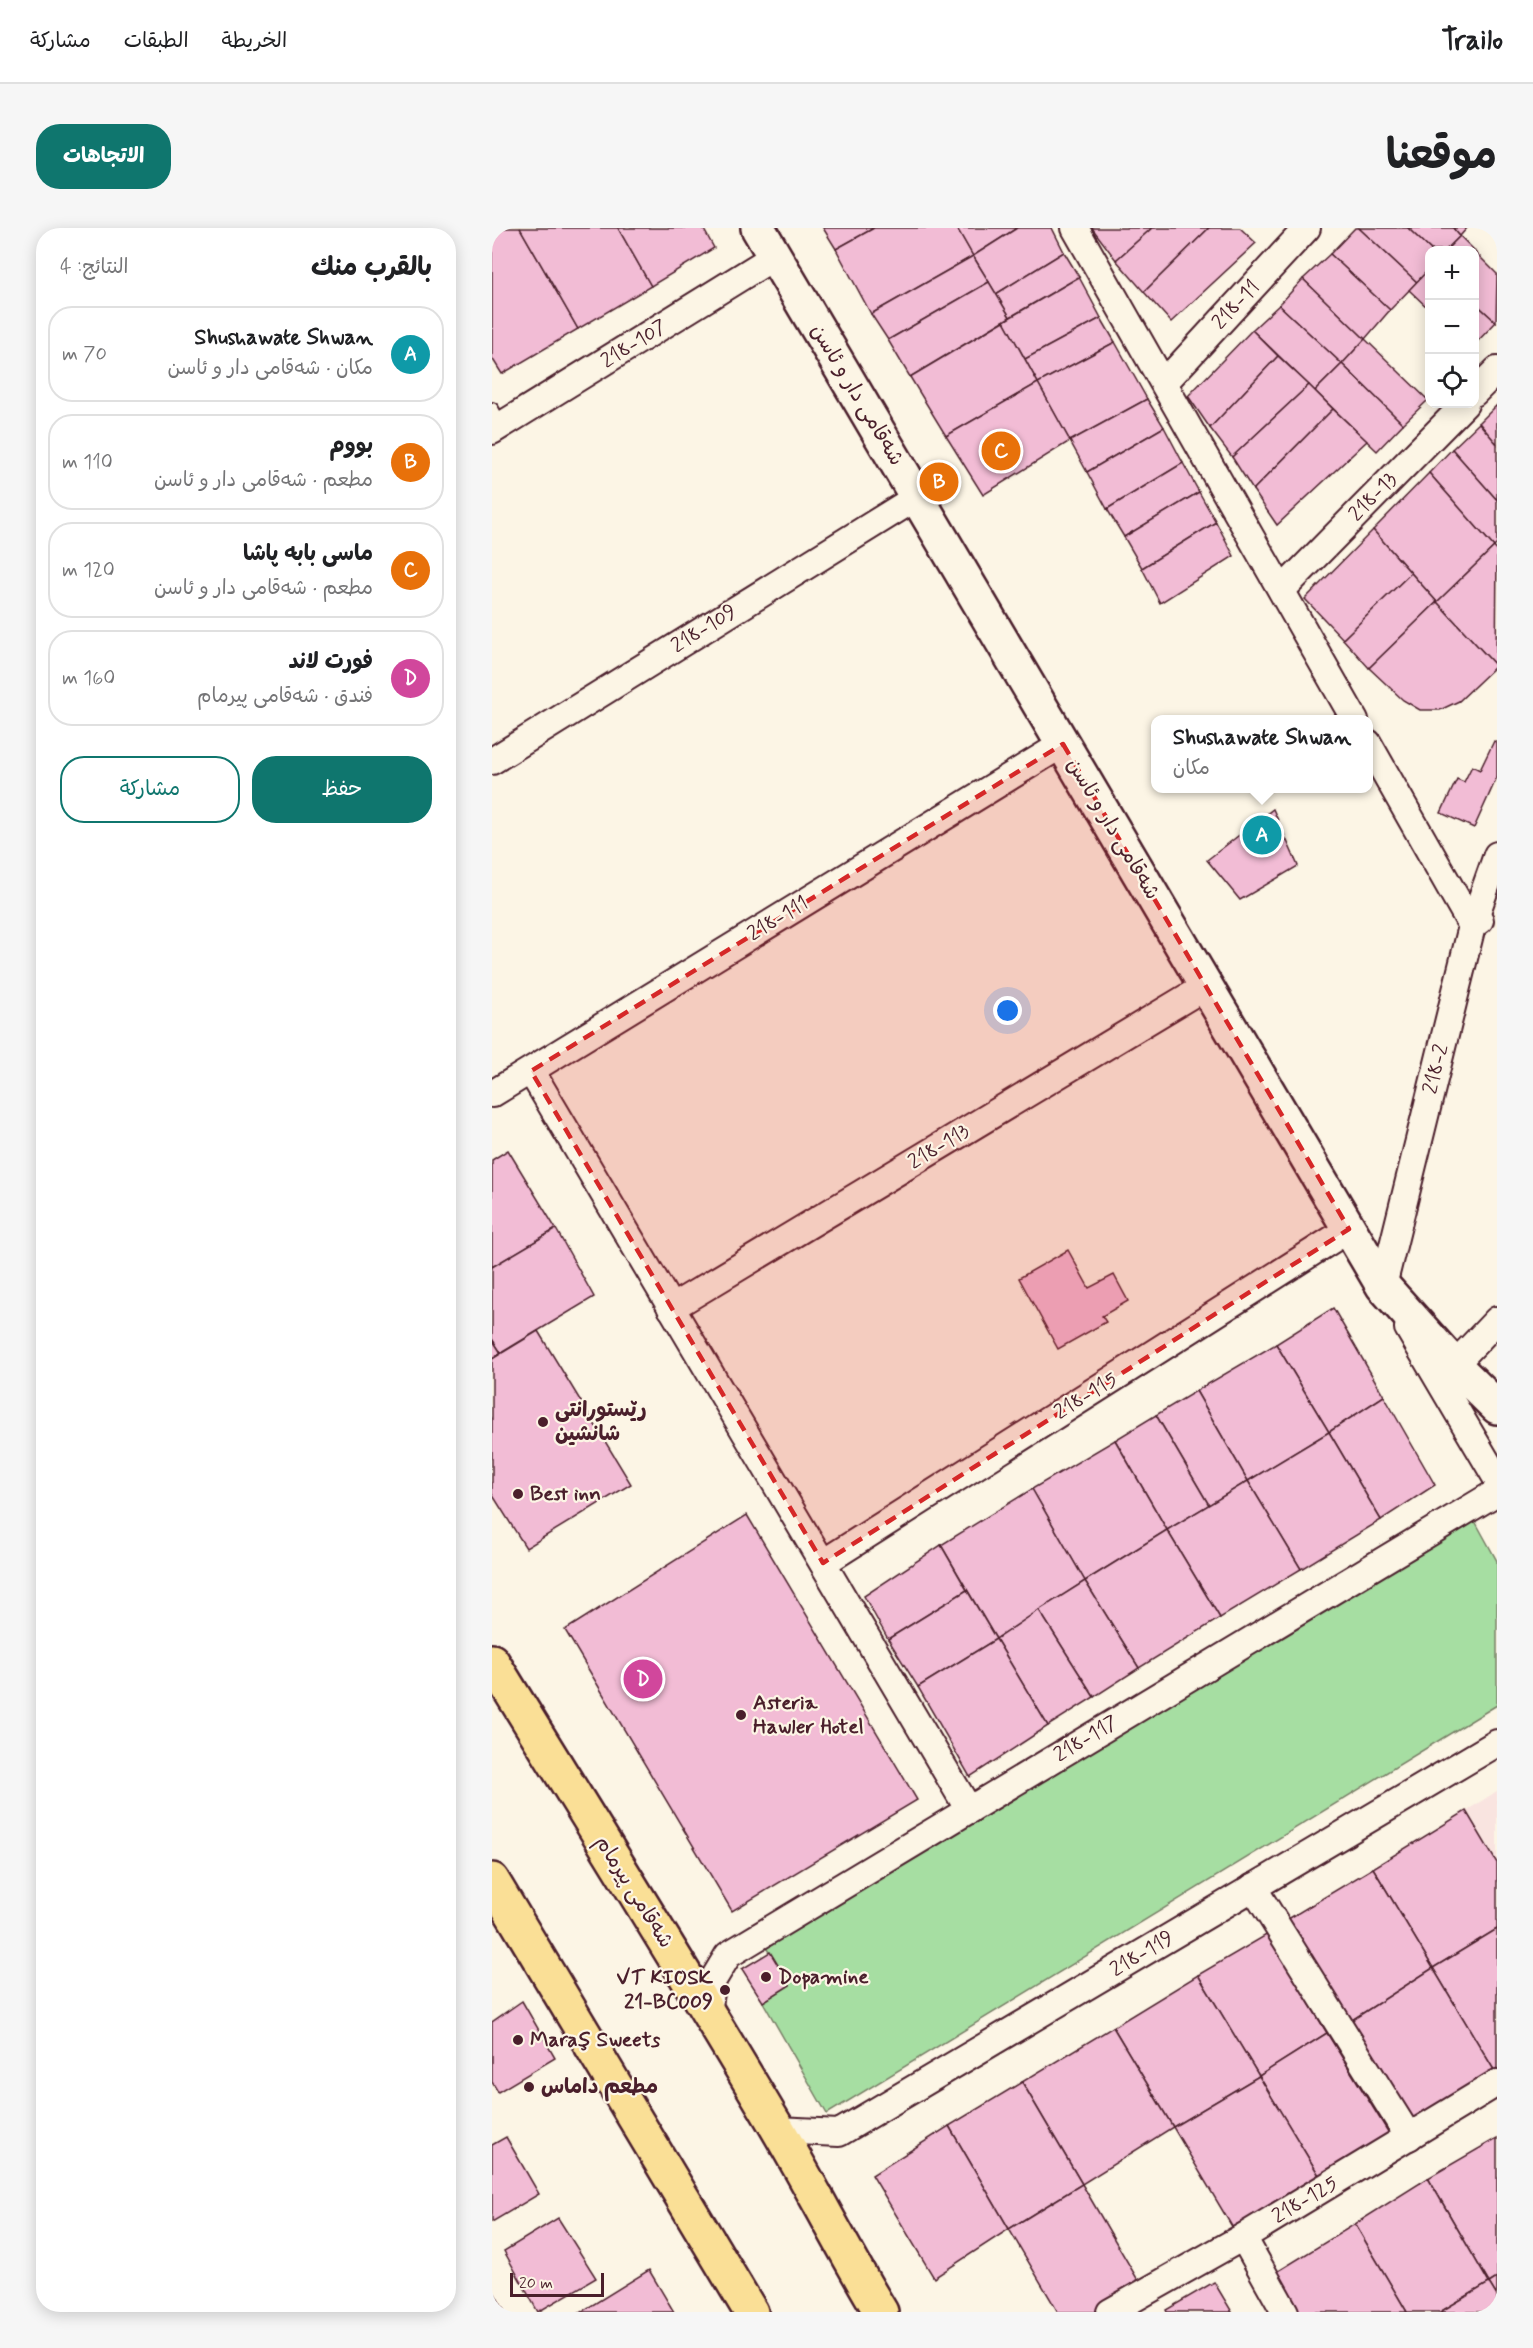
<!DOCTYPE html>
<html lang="ar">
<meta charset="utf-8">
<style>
body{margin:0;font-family:Mynerve,"Playpen Sans Arabic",sans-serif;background:#f6f6f6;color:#202124;direction:rtl}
.controls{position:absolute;right:18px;top:18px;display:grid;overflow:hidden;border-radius:12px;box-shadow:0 3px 15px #0003}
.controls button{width:54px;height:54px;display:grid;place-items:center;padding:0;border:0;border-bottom:2px solid #e0e0e0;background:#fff;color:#202124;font:30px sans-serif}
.scale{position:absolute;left:18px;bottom:15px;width:94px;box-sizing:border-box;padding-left:6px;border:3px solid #4a1f2b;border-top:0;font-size:16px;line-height:21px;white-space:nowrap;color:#4a1f2b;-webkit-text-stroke:4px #fcf5e5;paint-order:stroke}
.you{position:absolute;left:516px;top:783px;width:21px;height:21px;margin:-15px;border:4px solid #fff;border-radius:50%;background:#1a73e8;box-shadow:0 0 0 9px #1a73e833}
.badge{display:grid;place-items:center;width:39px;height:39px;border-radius:50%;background:#0f766e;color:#fff;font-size:20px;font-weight:700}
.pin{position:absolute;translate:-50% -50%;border:3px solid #fff;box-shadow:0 2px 6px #0006}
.popup{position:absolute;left:659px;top:487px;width:222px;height:78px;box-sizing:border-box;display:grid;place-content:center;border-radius:12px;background:#fff;filter:drop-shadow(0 2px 4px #0005);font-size:20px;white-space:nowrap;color:#757577}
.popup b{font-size:22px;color:#202124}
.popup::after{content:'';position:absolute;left:50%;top:100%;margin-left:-12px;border:12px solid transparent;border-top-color:#fff}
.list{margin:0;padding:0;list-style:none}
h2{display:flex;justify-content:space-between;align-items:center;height:78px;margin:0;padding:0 24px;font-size:26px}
h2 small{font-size:20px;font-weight:400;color:#757577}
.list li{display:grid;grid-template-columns:39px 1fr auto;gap:18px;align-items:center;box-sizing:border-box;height:96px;margin:0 12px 12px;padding:0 12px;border:2px solid #e0e0e0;border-radius:24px}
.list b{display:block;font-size:22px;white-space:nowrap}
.list p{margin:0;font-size:20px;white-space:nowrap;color:#757577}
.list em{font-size:20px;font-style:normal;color:#757577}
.actions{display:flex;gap:12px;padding:18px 24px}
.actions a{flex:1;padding:14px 0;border:2px solid #0f766e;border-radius:24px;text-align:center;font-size:21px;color:#0f766e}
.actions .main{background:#0f766e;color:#fff}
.icon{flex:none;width:33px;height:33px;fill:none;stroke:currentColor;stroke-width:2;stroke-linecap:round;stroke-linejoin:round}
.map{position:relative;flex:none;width:1005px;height:2084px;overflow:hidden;direction:ltr;border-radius:24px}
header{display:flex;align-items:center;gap:36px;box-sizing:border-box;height:84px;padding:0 30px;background:#fff;border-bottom:2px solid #e0e0e0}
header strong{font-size:28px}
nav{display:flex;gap:33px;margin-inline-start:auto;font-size:21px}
.intro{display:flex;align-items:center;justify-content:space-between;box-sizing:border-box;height:144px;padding:0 36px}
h1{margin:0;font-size:42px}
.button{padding:15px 27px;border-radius:24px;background:#0f766e;color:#fff;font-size:21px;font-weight:700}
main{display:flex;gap:36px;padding:0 36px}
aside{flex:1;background:#fff;border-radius:24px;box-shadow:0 3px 15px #0003}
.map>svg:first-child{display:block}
.built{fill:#f9e4e0}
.green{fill:#a6dea2;stroke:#787e66;stroke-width:1.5}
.building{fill:#f2bcd5;stroke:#4a1f2b;stroke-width:1.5}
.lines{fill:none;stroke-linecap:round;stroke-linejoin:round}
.lane-casing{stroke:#4a1f2b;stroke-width:16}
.street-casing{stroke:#4a1f2b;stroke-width:30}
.secondary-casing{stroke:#4a1f2b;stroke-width:38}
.highway-casing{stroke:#4a1f2b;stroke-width:38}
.lane{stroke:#fcf5e5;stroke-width:12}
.street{stroke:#fcf5e5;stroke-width:26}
.secondary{stroke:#fcf5e5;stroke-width:33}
.highway{stroke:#fadf96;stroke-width:33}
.marked{fill:#d62828;fill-opacity:0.2;stroke:#d62828;stroke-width:4.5;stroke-dasharray:12 8;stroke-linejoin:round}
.poi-dot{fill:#4a1f2b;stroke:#fcf5e5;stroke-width:2}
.labels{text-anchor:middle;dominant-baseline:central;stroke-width:4.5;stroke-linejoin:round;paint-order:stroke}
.street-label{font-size:21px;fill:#4a1f2b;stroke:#fcf5e5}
.poi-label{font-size:21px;font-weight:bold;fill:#4a1f2b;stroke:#fcf5e5;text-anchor:start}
</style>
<header>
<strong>Trailo</strong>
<nav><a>الخريطة</a><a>الطبقات</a><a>مشاركة</a></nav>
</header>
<div class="intro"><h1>موقعنا</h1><a class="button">الاتجاهات</a></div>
<main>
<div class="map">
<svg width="1005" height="2084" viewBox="0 0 1005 2084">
<rect width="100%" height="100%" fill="#fcf5e5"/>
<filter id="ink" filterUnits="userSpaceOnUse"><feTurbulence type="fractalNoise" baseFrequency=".0167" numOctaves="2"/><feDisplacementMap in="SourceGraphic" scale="12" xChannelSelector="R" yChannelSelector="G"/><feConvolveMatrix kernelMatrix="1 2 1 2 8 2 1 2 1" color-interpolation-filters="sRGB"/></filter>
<g filter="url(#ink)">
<path class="built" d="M1005,1563V1635L974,1583Z"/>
<path class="green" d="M983,1293L1005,1333V1477L335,1886L271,1774L298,1757L266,1707Z"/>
<g class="building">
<path d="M0,0H28L86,101L10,146L0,130Z"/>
<path d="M28,0H126L159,58L86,101Z"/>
<path d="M126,0H211L222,20L159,58Z"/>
<path d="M331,0H382L344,21Z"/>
<path d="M382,0H465L481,28L379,86L344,21Z"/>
<path d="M465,0H525L481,28Z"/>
<path d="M525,0H560L572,24L504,66L481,28Z"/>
<path d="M600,0H660L624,32Z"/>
<path d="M660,0H717L652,64L624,32Z"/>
<path d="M717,0H748L764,15L679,94L652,64Z"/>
<path d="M863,0H867L925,54L898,82L838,26Z"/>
<path d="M867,0H916L939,22L938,40L925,54Z"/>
<path d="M916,0H961L968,8L954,22H939Z"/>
<path d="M961,0H975L968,8Z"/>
<path d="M968,8L982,22H954Z"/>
<path d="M982,23L1005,46L1004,94L982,74Z"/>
<path d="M572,24L587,49L518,89L504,66Z"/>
<path d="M838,26L898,82L873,111L811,51Z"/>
<path d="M481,28L497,54L396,112L379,86Z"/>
<path d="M938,40V82L917,62Z"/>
<path d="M587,49L609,90L533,131L512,93Z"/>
<path d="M811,51L873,111L850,136L787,77Z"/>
<path d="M497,54L518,89L418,149L396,112Z"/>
<path d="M982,74L1004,94L982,117Z"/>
<path d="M787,77L850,136L823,163L760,102Z"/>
<path d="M609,90L623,114L546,155L533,131Z"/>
<path d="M512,93L546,155L454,208L418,149Z"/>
<path d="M760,102L786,128L718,200L696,168Z"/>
<path d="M873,111L936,172L911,196L850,136Z"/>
<path d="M623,114L655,171L578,213L546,155Z"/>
<path d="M786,128L817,157L740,229L718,200Z"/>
<path d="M850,136L911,196L885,223L823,163Z"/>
<path d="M546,155L578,213L491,267L454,208Z"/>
<path d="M817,157L841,181L761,262L740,229Z"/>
<path d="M655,171L672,199L595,244L578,213Z"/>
<path d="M1005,177V216L987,195Z"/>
<path d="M841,181L875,213L785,297L761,262Z"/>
<path d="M987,195L1005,216V272L960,221Z"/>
<path d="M672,199L691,235L615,281L595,244Z"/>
<path d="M960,221L1005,272V316L1002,319L937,245Z"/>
<path d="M691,235L707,264L632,309L615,281Z"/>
<path d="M937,245L1002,319L945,374L881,302Z"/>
<path d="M707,264L724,294L650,340L632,309Z"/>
<path d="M724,294L742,328L668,375L650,340Z"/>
<path d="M881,302L919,345L851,411L813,371Z"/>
<path d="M1002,319L1005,323L1004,438L945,374Z"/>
<path d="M919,345L945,374L877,440L851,411Z"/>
<path d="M945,374L1004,438L967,473L948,482H928L911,472L877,440Z"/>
<path d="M1002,513L1005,515V549L982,600L949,585L965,551L972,554L980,538L988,542Z"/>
<path d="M781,581L806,638L748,672L715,632Z"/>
<path d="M16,922L64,1001L0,1039V932Z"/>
<path d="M64,1001L102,1069L9,1125L0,1111V1039Z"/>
<path d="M576,1022L597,1060L622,1047L636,1073L610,1088L614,1094L566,1121L527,1050Z"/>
<path d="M841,1080L892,1168L837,1204L784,1116Z"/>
<path d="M46,1103L139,1256L34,1320L0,1266V1131Z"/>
<path d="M0,1111L9,1125L0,1131Z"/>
<path d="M784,1116L837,1204L756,1253L704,1163Z"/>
<path d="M704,1163L756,1253L717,1277L664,1187Z"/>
<path d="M892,1168L943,1257L889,1292L837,1204Z"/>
<path d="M664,1187L717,1277L675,1302L623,1212Z"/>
<path d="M837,1204L889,1292L809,1341L756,1253Z"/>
<path d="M623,1212L675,1302L593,1353L540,1261Z"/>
<path d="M756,1253L809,1341L728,1390L675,1302Z"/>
<path d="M540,1261L593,1353L504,1411L449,1317Z"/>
<path d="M255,1287L425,1572L240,1683L73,1402Z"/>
<path d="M675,1302L728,1390L647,1440L593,1353Z"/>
<path d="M449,1317L475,1362L396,1411L372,1368Z"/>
<path d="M593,1353L647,1440L602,1469L547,1382Z"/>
<path d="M475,1362L504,1411L426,1459L396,1411Z"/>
<path d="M547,1382L602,1469L556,1498L504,1411Z"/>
<path d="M504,1411L556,1498L478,1549L426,1459Z"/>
<path d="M974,1583L1005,1635V1701L941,1740L881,1640Z"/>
<path d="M881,1640L941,1740L857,1794L796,1691Z"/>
<path d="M1005,1701V1840L1002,1842L941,1740Z"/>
<path d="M776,1706L835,1805L767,1848L706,1747Z"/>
<path d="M278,1724L298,1757L271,1774L250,1741Z"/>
<path d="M941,1740L1002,1842L919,1894L857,1794Z"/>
<path d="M706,1747L767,1848L681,1899L621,1799Z"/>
<path d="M30,1773L63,1830L6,1864L0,1854V1794Z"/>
<path d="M621,1799L681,1899L590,1956L530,1854Z"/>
<path d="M835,1805L898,1907L828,1949L767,1848Z"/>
<path d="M767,1848L828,1949L742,2002L681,1899Z"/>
<path d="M530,1854L590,1956L517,2001L457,1898Z"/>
<path d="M457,1898L517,2001L442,2050L380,1947Z"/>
<path d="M14,1909L47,1966L0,1994V1917Z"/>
<path d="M1005,1910V2050L997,2055L936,1950Z"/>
<path d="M936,1950L997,2055L948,2084H915L863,1996Z"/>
<path d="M590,1956L650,2059L609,2084H566L517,2001Z"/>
<path d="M66,1990L104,2050L46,2084L12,2023Z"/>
<path d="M863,1996L915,2084H802L780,2047Z"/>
<path d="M157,2042L182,2084H89Z"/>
<path d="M1005,2050V2068L997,2055Z"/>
<path d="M722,2054L740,2084H675L674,2082Z"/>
<path d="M997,2055L1005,2068V2084H948Z"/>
<path d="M3,2066L13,2084H0V2068Z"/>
</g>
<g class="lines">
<g class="lane-casing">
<path id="lane" d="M0,181L9,197"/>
</g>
<g class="street-casing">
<g id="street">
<path d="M583,0L863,492"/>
<path d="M672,155L815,0"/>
<path d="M982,165L1005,142"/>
<path d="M0,203L283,28"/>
<path d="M790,362L973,176"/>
<path d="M876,515L980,698L988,692"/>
<path d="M0,533L425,269"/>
<path d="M39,843L477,1582"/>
<path d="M0,866L571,516"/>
<path d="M896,1066L891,1058L980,698L1005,627"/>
<path d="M179,1080L714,758"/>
<path d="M916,1100L1005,1251"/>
<path d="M962,1137L1005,1092"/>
<path d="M331,1335L857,1001"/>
<path d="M761,1659L917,1909"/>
<path d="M216,1784L221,1752L236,1727L1005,1264"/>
<path d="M286,1902L347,1905L1005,1515"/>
<path d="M751,2009L793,2084"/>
<path d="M618,2084L751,2009L1005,1855"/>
</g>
</g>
<g class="secondary-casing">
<path id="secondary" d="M266,0L891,1058L962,1137L1005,1179"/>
</g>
<g class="highway-casing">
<g id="highway">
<path d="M0,1433C95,1588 192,1742 284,1898C320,1959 352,2023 389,2084"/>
<path d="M0,1652L259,2084"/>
</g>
</g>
<use href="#lane" class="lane"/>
<use href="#street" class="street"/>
<use href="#secondary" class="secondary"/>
<use href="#highway" class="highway"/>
</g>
</g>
<path class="marked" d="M571,516L857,1001L331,1335L39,843Z"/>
<g class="poi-dot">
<circle cx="51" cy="1194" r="6"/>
<circle cx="26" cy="1266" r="6"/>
<circle cx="249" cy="1487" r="6"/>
<circle cx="274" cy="1749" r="6"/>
<circle cx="233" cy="1762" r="6"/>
<circle cx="26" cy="1812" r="6"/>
<circle cx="37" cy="1859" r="6"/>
</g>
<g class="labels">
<g class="street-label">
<text transform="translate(744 77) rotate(-47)">218-11</text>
<text transform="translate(142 116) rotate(-32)">218-107</text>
<text transform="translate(365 167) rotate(59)">شەقامی دار و ئاسن</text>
<text transform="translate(881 269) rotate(-46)">218-13</text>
<text transform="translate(212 401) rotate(-32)">218-109</text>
<text transform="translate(621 601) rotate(59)">شەقامی دار و ئاسن</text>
<text transform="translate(286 691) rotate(-31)">218-111</text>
<text transform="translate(944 841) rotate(-76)">218-2</text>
<text transform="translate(447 919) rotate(-31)">218-113</text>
<text transform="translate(594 1168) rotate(-32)">218-115</text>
<text transform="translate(594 1511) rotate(-31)">218-117</text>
<text transform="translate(142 1664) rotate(58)">شەقامی پیرمام</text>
<text transform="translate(650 1726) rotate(-31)">218-119</text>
<text transform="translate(813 1972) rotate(-31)">218-125</text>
</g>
<g class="poi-label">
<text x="63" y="1182">رێستورانتی<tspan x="63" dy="24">شانشین</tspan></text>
<text x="38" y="1266">Best inn</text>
<text x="261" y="1475">Asteria<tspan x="261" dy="24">Hawler Hotel</tspan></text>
<text x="286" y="1749">Dopamine</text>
<text x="221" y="1750" text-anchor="end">VT KIOSK<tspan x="221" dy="24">21-BC009</tspan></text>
<text x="38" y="1812">Maraş Sweets</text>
<text x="49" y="1859">مطعم داماس</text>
</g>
</g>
</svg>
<div class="controls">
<button>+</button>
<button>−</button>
<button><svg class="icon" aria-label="locate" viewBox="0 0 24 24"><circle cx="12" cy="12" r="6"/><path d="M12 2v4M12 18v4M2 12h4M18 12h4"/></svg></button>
</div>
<div class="scale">20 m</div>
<div class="you"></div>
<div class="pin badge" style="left:770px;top:607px;background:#0f9aa8">A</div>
<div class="popup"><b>Shushawate Shwan</b>مكان</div>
<div class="pin badge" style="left:447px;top:254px;background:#e8710a">B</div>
<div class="pin badge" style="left:509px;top:223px;background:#e8710a">C</div>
<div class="pin badge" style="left:151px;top:1451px;background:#d1479c">D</div>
</div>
<aside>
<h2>بالقرب منك<small>النتائج: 4</small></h2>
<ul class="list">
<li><span class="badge" style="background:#0f9aa8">A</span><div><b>Shushawate Shwan</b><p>مكان · شەقامی دار و ئاسن</p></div><em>70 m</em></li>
<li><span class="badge" style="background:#e8710a">B</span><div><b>بووم</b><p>مطعم · شەقامی دار و ئاسن</p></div><em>110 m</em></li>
<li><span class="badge" style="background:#e8710a">C</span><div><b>ماسی بابە پاشا</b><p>مطعم · شەقامی دار و ئاسن</p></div><em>120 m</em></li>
<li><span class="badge" style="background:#d1479c">D</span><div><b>فورت لاند</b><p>فندق · شەقامی پیرمام</p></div><em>160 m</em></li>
</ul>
<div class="actions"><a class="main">حفظ</a><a>مشاركة</a></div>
</aside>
</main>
